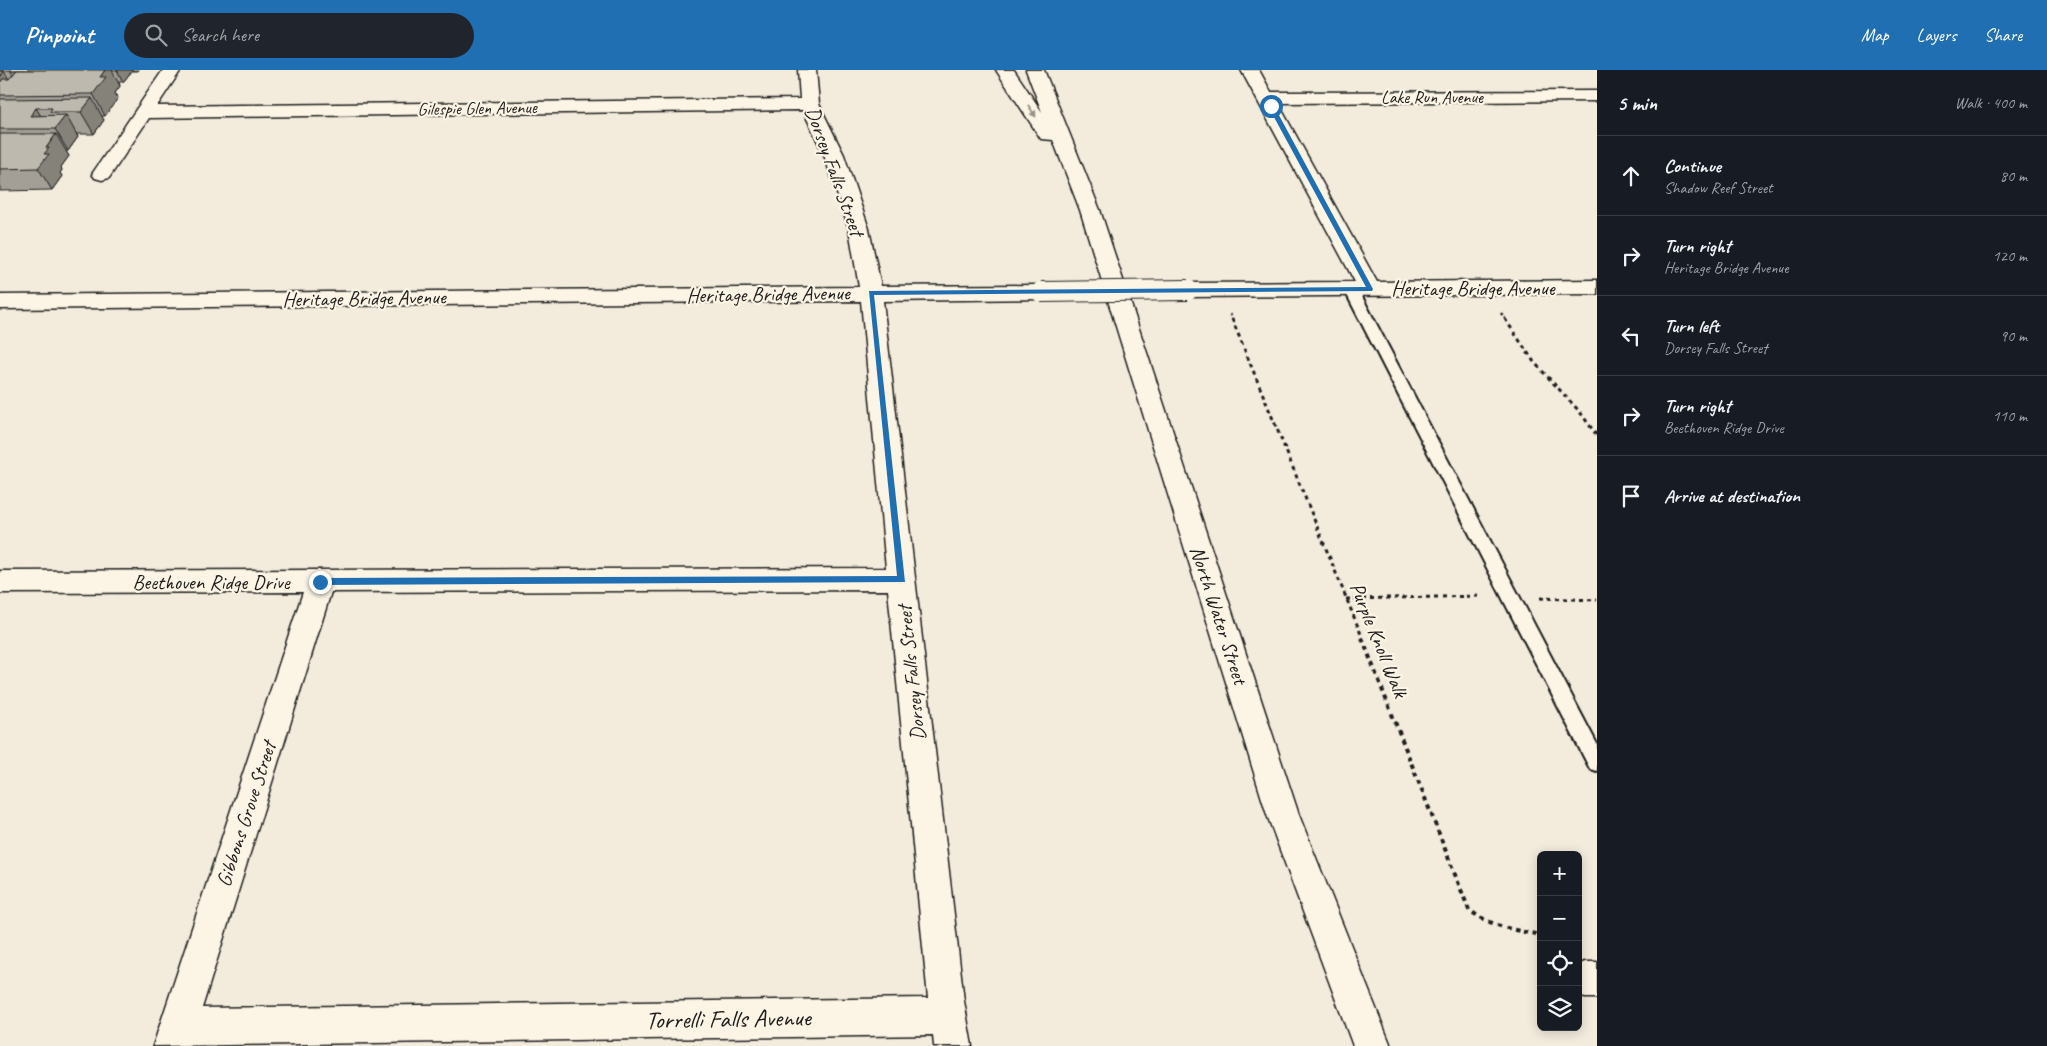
<!DOCTYPE html>
<meta charset="utf-8">
<style>
body{margin:0;font-family:Caveat,sans-serif;background:#20242c;color:#f1f3f6}
.controls{position:absolute;right:15px;bottom:15px;display:grid;overflow:hidden;border-radius:8px;box-shadow:0 2px 12px #0003}
.controls button{width:45px;height:45px;display:grid;place-items:center;padding:0;border:0;border-bottom:1px solid #363941;background:#171b24;color:#f1f3f6;font:25px sans-serif}
.stop{position:absolute;width:15px;height:15px;margin:-11px;border:4px solid #1f6fb2;border-radius:50%;background:#fff}
.stop.end{background:#1f6fb2;border-color:#fff;box-shadow:0 1px 5px #0008}
.list{margin:0;padding:0;list-style:none}
h2{display:flex;justify-content:space-between;align-items:center;height:65px;margin:0;padding:0 20px;font-size:21px}
h2 small{font-size:16px;font-weight:400;color:#9ea1a6}
.list li{display:grid;grid-template-columns:32px 1fr auto;gap:15px;align-items:center;box-sizing:border-box;height:80px;padding:0 20px;border-top:1px solid #363941}
.list b{display:block;font-size:19px;white-space:nowrap}
.list p{margin:0;font-size:16px;white-space:nowrap;color:#9ea1a6}
.list em{font-size:16px;font-style:normal;color:#9ea1a6}
.icon{flex:none;width:28px;height:28px;fill:none;stroke:currentColor;stroke-width:2;stroke-linecap:round;stroke-linejoin:round}
.map{position:relative;flex:none;width:1597px;height:976px;overflow:hidden}
header{display:flex;align-items:center;gap:30px;box-sizing:border-box;height:70px;padding:0 25px;background:#1f6fb2;color:#fff}
header strong{font-size:24px}
nav{display:flex;gap:28px;margin-inline-start:auto;font-size:18px}
.search{width:350px;height:45px;background:#20242c;display:flex;align-items:center;gap:12px;box-sizing:border-box;padding:0 18px;border-radius:28px;color:#9ea1a6;font-size:19px}
main{display:flex}
aside{flex:1;background:#171b24}
.map>svg:first-child{display:block}
.lines{fill:none;stroke-linecap:round;stroke-linejoin:round}
.service-casing{stroke:#1c1c1c;stroke-width:4}
.minor-casing{stroke:#1c1c1c;stroke-width:3}
.tertiary-casing{stroke:#1c1c1c;stroke-width:3}
.path-far2{stroke:#1c1c1c;stroke-width:2.5;stroke-dasharray:2.5 2.5;stroke-linecap:butt}
.path-far1{stroke:#1c1c1c;stroke-width:3;stroke-dasharray:4 4;stroke-linecap:butt}
.path{stroke:#1c1c1c;stroke-width:4;stroke-dasharray:4.5 4.5;stroke-linecap:butt}
.service{fill:#fcf5e5;fill-rule:evenodd}
.minor{fill:#fcf5e5;fill-rule:evenodd}
.tertiary{fill:#fcf5e5;fill-rule:evenodd}
.minor-bridge-casing{stroke:#1c1c1c;stroke-width:22;stroke-linecap:butt}
.minor-bridge{stroke:#fcf5e5;stroke-width:20}
.wall{fill:#a39f96;stroke:#1c1c1c}
.shaded-wall{fill:#85827a;stroke:#1c1c1c}
.building{fill:#beb9ae;stroke:#1c1c1c}
.oneway{fill:#97938b}
.route{fill:#1f6fb2}
.labels{text-anchor:middle;dominant-baseline:central;stroke-width:4.5;stroke-linejoin:round;paint-order:stroke}
.far-street-label{font-size:18px;fill:#1c1c1c;stroke:#fcf5e5}
.street-label{font-size:21px;fill:#1c1c1c;stroke:#fcf5e5}
.near-street-label{font-size:25px;fill:#1c1c1c;stroke:#fcf5e5}
</style>
<header>
<strong>Pinpoint</strong>
<div class="search"><svg class="icon" aria-label="search" viewBox="0 0 24 24"><circle cx="10" cy="10" r="6"/><path d="M15 15l6 6"/></svg>Search here</div>
<nav><a>Map</a><a>Layers</a><a>Share</a></nav>
</header>
<main>
<div class="map">
<svg width="1597" height="976" viewBox="0 0 1597 976">
<rect width="100%" height="100%" fill="#f3ecdd"/>
<filter id="ink" filterUnits="userSpaceOnUse"><feTurbulence type="fractalNoise" baseFrequency=".02" numOctaves="2"/><feDisplacementMap in="SourceGraphic" scale="10" xChannelSelector="R" yChannelSelector="G"/><feConvolveMatrix kernelMatrix="1 2 1 2 8 2 1 2 1" color-interpolation-filters="sRGB"/></filter>
<g filter="url(#ink)">
<g class="lines">
<g class="service-casing">
<path id="service" d="M1351,215L1358,219L1597,674V701L1590,699L1344,219Z"/>
</g>
<g class="minor-casing">
<g id="minor">
<path d="M163,0H181L157,36L800,29L798,0H816L819,34L844,85L869,159L881,216L1041,215L1049,217L1052,222L1049,227L1041,229L883,231L964,931L972,976H934L933,965L153,976L303,522L0,523V501L886,498L861,231L0,239V225L859,217L849,159L824,85L803,40L149,48L109,108L102,110L95,108L92,104ZM888,520L928,928L202,938L331,522Z"/>
<path d="M1241,0H1259L1271,22L1597,21V31L1278,33L1377,212L1597,210V224L1188,227L1180,225L1177,220L1180,215L1188,213L1355,212Z"/>
<path d="M1585,892H1597V928H1585L1578,925V895Z"/>
</g>
</g>
<g class="tertiary-casing">
<path id="tertiary" d="M996,0H1014L1042,42L1026,0H1044L1100,140L1299,745L1391,976H1353L1267,745L1080,140L1053,70L1041,69Z"/>
</g>
<g class="path-far2">
<path d="M1501,243L1506,250"/>
<path d="M1230,244L1233,250"/>
</g>
<g class="path-far1">
<path d="M1232,249L1363,569"/>
<path d="M1505,249L1534,292L1580,342L1597,366"/>
<path d="M1540,528L1597,530"/>
<path d="M1346,529L1482,526"/>
</g>
<path class="path" d="M1362,568L1469,840C1493,857 1513,860 1541,865"/>
<use href="#service" class="service"/>
<use href="#minor" class="minor"/>
<use href="#tertiary" class="tertiary"/>
<g class="minor-bridge-casing">
<path id="minor-bridge" d="M1041,222L1188,220"/>
</g>
<use href="#minor-bridge" class="minor-bridge"/>
</g>
<path class="wall" d="M0,0H139L138,1H132L123,12H119L120,16L115,23L118,28L105,46H101L104,50L94,64H77L78,67L68,81H66L69,86L61,97L62,100L60,103L62,106L52,120L0,121Z"/>
<g class="shaded-wall">
<path d="M10,0H25L18,13Z"/>
<path d="M105,0H112L120,16L115,23L118,28L105,46L93,24L100,7Z"/>
<path d="M117,0H131L132,1L123,12Z"/>
<path d="M4,1L13,16L0,25V7Z"/>
<path d="M92,28L104,50L94,64L81,42Z"/>
<path d="M36,38L49,59L30,46Z"/>
<path d="M66,45L78,67L68,81L55,59Z"/>
<path d="M56,64L69,86L61,97L62,100L60,103L62,106L52,120L38,98L44,84L46,78Z"/>
</g>
<g class="building">
<path d="M17,0H105L100,7H106L93,24L0,25V13L3,9H9Z"/>
<path d="M0,1H4L0,7Z"/>
<path d="M92,28L81,42H50L52,38H36L30,46L66,45L55,59H0V29Z"/>
<path d="M0,64H56L46,78H49L44,84H49L38,98L0,99Z"/>
</g>
<defs><path id="oneway-solid" d="M-6-.8H1V-3.2L6.5 0L1 3.2V.8H-6Z" transform="scale(1.25)"/></defs>
<use class="oneway" href="#oneway-solid" transform="translate(1032 41) rotate(57)"/>
</g>
<path class="route" d="M1271,35L1274,36L1373,219L1372,221L874,225L905,512L320,515L316,512L320,508L897,506L869,221L1366,217L1268,36Z"/>
<g class="labels">
<g class="far-street-label">
<text x="1432" y="27">Lake Run Avenue</text>
<text transform="translate(477 38) rotate(-1)">Gilespie Glen Avenue</text>
</g>
<g class="street-label">
<text transform="translate(835 101) rotate(70)">Dorsey Falls Street</text>
<text x="1473" y="218">Heritage Bridge Avenue</text>
<text transform="translate(768 224) rotate(-1)">Heritage Bridge Avenue</text>
<text transform="translate(364 228) rotate(-1)">Heritage Bridge Avenue</text>
<text x="211" y="512">Beethoven Ridge Drive</text>
<text transform="translate(1219 545) rotate(72)">North Water Street</text>
<text transform="translate(1379 570) rotate(68)">Purple Knoll Walk</text>
<text transform="translate(911 603) rotate(-96)">Dorsey Falls Street</text>
<text transform="translate(246 744) rotate(-72)">Gibbons Grove Street</text>
</g>
<g class="near-street-label">
<text transform="translate(728 949) rotate(-1)">Torrelli Falls Avenue</text>
</g>
</g>
</svg>
<div class="controls">
<button>+</button>
<button>−</button>
<button><svg class="icon" aria-label="locate" viewBox="0 0 24 24"><circle cx="12" cy="12" r="6"/><path d="M12 2v4M12 18v4M2 12h4M18 12h4"/></svg></button>
<button><svg class="icon" aria-label="layers" viewBox="0 0 24 24"><path d="M12 4l9 5-9 5-9-5zM3 14l9 5 9-5"/></svg></button>
</div>
<div class="stop" style="left:1271px;top:36px"></div>
<div class="stop end" style="left:320px;top:512px"></div>
</div>
<aside>
<h2>5 min<small>Walk · 400 m</small></h2>
<ul class="list">
<li><svg class="icon" aria-label="ahead" viewBox="0 0 24 24"><path d="M12 20V5M6 11l6-6 6 6"/></svg><div><b>Continue</b><p>Shadow Reef Street</p></div><em>80 m</em></li>
<li><svg class="icon" aria-label="right" viewBox="0 0 24 24"><path d="M7 20v-9h11M14 6l5 5-5 5"/></svg><div><b>Turn right</b><p>Heritage Bridge Avenue</p></div><em>120 m</em></li>
<li><svg class="icon" aria-label="left" viewBox="0 0 24 24"><path d="M17 20v-9H6M10 6l-5 5 5 5"/></svg><div><b>Turn left</b><p>Dorsey Falls Street</p></div><em>90 m</em></li>
<li><svg class="icon" aria-label="right" viewBox="0 0 24 24"><path d="M7 20v-9h11M14 6l5 5-5 5"/></svg><div><b>Turn right</b><p>Beethoven Ridge Drive</p></div><em>110 m</em></li>
<li><svg class="icon" aria-label="arrive" viewBox="0 0 24 24"><path d="M6 21V4h12l-3 4 3 4H6"/></svg><div><b>Arrive at destination</b></div></li>
</ul>
</aside>
</main>
